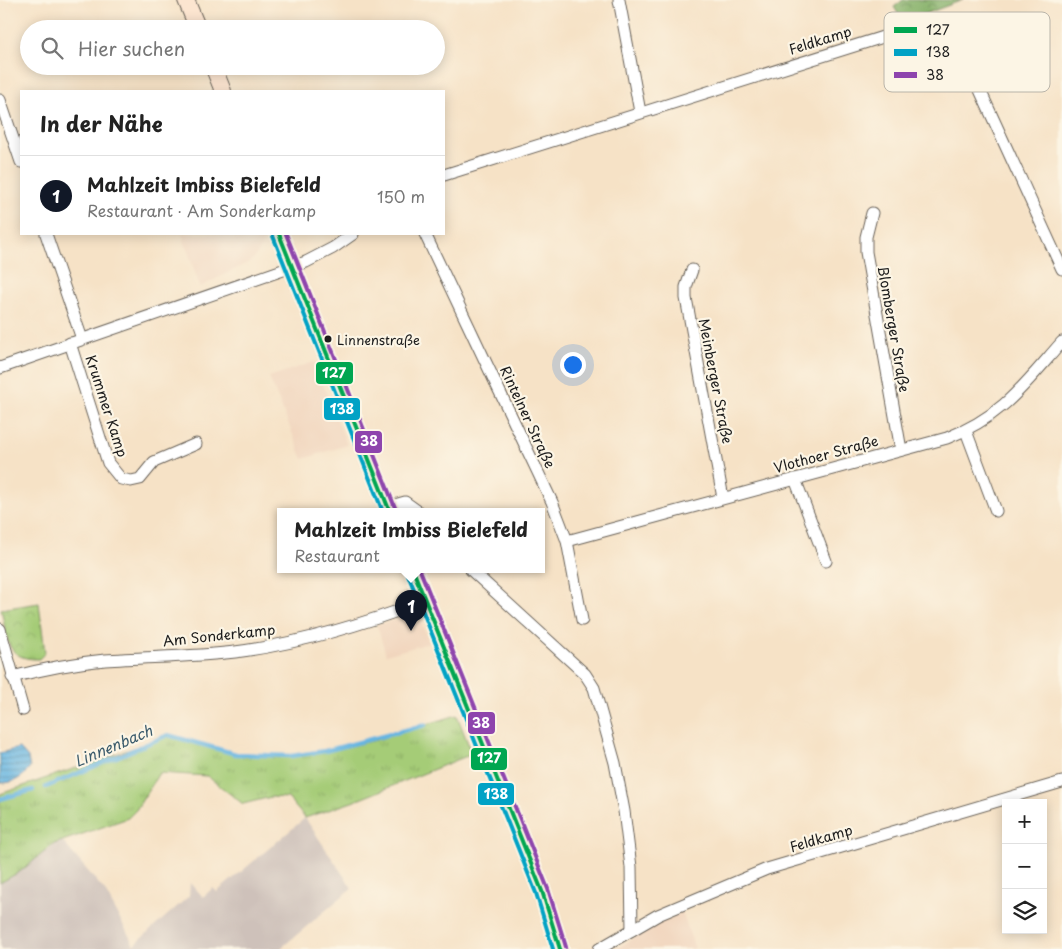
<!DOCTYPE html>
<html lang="de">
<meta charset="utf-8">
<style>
body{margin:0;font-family:"Playpen Sans",sans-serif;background:#f6f6f6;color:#222}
.controls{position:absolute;right:15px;bottom:15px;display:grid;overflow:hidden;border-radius:0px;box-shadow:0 2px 12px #0003}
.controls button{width:45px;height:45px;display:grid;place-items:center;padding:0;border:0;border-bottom:1px solid #e0e0e0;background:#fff;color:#222;font:25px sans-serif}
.you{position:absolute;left:572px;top:364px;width:18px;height:18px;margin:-12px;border:4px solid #fff;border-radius:50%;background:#1a73e8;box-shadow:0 0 0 8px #1a73e833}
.badge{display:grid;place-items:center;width:32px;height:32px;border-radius:50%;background:#111827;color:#fff;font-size:16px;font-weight:700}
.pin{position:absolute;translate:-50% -41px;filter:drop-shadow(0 1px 2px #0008)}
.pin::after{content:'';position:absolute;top:26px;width:18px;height:15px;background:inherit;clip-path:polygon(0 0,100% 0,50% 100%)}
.popup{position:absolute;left:277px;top:508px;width:268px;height:65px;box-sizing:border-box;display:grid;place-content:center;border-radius:0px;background:#fff;filter:drop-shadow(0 1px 4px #0005);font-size:16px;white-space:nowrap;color:#767676}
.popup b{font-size:19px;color:#222}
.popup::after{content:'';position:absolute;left:50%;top:100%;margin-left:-10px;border:10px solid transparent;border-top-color:#fff}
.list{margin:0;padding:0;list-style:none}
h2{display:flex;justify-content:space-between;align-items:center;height:65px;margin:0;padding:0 20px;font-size:21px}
h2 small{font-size:16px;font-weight:400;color:#767676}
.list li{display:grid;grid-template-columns:32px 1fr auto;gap:15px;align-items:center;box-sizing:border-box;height:80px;padding:0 20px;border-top:1px solid #e0e0e0}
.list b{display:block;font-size:19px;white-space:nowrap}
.list p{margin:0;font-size:16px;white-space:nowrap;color:#767676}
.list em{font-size:16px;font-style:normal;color:#767676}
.icon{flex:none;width:28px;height:28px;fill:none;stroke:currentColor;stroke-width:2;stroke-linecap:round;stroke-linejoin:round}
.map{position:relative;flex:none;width:1062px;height:949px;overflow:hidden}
.search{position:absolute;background:#fff;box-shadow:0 2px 12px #0003;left:20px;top:20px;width:425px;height:55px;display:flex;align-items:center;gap:12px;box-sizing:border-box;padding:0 18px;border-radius:28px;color:#767676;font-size:19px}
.panel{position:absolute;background:#fff;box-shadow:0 2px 12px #0003;left:20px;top:90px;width:425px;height:145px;border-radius:0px}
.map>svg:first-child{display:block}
.built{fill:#f1d5bd}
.industrial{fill:#cec1ba}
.grass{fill:url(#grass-tufts);stroke:#60744a}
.forest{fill:url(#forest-crowns);stroke:#506642}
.park{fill:url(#park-crowns);stroke:#60744a}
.water{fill:url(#water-rules);stroke:#42697f}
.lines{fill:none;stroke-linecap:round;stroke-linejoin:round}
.stream{stroke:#68b6e2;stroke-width:4.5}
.street-casing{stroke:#686158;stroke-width:13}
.secondary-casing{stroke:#686158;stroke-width:18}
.street{stroke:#fff;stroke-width:11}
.secondary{stroke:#fce5d0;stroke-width:16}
.bus-1-casing{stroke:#fcf5e5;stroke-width:8}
.bus-2-casing{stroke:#fcf5e5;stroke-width:8}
.bus-3-casing{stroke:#fcf5e5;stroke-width:8}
.bus-1{stroke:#00a651;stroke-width:4}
.bus-2{stroke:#01a2c5;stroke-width:4}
.bus-3{stroke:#8e44ad;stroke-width:4}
.bus-dot{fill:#1c1c1c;stroke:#fcf5e5;stroke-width:2}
.labels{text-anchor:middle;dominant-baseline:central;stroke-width:4.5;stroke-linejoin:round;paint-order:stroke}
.bus-label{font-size:13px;fill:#1c1c1c;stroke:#fcf5e5;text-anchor:start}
.street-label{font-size:14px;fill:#1c1c1c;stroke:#fcf5e5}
.water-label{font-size:15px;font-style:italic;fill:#3a5a6b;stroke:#fcf5e5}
.key{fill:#fcf5e5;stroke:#b9b4a9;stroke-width:1}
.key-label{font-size:14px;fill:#1c1c1c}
.line-badge{stroke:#fcf5e5;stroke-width:2}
.badge-label{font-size:14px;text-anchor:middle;font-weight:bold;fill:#fff}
</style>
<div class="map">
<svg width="1062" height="949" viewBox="0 0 1062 949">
<defs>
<pattern id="grass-tufts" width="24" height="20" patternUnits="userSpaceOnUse" patternTransform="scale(1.25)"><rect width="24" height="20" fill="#a5cc77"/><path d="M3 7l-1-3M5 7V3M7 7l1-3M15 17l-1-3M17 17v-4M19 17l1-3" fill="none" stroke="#8daf66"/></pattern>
<pattern id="forest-crowns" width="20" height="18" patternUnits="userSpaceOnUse" patternTransform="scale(1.25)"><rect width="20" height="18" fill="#84b068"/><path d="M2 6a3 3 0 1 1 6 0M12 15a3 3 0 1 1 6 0" fill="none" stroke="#6b8e55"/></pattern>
<pattern id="park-crowns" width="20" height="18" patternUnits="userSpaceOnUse" patternTransform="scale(1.25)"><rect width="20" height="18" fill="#a5cc77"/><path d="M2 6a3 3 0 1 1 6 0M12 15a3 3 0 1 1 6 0" fill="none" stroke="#8daf66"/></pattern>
<pattern id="water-rules" width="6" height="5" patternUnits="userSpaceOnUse" patternTransform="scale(1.25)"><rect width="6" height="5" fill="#68b6e2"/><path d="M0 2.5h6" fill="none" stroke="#5593b6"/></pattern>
</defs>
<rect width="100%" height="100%" fill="#fcf5e5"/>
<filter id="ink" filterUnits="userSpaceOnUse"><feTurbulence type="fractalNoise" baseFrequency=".02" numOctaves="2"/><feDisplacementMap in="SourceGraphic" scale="10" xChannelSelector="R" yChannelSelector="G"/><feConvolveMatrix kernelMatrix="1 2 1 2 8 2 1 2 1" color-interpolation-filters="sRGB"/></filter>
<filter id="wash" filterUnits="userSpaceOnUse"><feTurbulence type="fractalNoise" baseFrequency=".0096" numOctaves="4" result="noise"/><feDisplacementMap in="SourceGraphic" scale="20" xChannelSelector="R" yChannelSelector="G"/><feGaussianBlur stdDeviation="1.12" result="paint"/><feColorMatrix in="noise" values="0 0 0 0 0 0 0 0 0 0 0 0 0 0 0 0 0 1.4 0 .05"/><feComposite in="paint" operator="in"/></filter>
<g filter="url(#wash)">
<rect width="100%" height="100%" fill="#f6e2c6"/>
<g class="built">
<path d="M182,234H262L263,241L258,253L251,261L200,287Z"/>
<path d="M314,362L347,445L303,459L269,377Z"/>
<path d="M417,613L429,643L386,655L377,625Z"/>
<path d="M682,912L695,949H616L666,918Z"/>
</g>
<path class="industrial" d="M305,818L352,888L280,949H0V883L21,871L54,844L62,841L105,891L134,945L189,896L190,882L203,897L213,888L217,892Z"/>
<path class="grass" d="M457,715L472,754L355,801L305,818L288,798L271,797L243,804L207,776L159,773L136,810L128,818L54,844L21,871L0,883V794L169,736L236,755L291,756L325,752L376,740Z"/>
<path class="forest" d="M903,0H963L903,22L894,7Z"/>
<path class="park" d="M39,603L45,653L39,659C4,660 8,637 1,609Z"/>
<path class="water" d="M19,748L28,758L30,768C21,779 14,783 0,783V753Z"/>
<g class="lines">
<g class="stream">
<path d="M46,787L168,735L236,754L291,756L325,751L425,725"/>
<path d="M0,799L33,790"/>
</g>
</g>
</g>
<g filter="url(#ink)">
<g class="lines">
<g class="street-casing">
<g id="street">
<path d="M619,0L640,112"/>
<path d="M0,100L21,162"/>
<path d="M444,175L937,20L947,24L952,29L1062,269"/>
<path d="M872,213L866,237V252L901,450"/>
<path d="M46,234L82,339"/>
<path d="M425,234L552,502L567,541L582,620"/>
<path d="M692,270L686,287V298L723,498"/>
<path d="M70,343L108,463L121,479L131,481L140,479L154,462L196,444"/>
<path d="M0,368L306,262L333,248L353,234"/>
<path d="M966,431L996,511"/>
<path d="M795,479L826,561"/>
<path d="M388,507L405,502L419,512"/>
<path d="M567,541L947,438C1003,416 1023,386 1062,342"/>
<path d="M471,570L585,674L594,688L615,763L624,811L631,867L632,930"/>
<path d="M0,629L23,710"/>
<path d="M12,677C43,669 74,663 105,660C148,657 192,657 235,652C299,644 364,624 425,601"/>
<path d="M599,949L658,915L767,869L1062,782"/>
</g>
</g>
<g class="secondary-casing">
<g id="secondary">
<path d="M186,0L198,29"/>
<path d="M213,66L223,91"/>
<path d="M279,234L390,512"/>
<path d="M413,570L542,891L560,949"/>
</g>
</g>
<use href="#street" class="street"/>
<use href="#secondary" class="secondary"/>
<g class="bus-1-casing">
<g id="bus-1">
<path d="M279,234L390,512"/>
<path d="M413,570L542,891L560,949"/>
</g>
</g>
<g class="bus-2-casing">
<g id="bus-2">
<path d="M273,236L383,512"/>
<path d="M407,572L536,893L553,949"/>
</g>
</g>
<g class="bus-3-casing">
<g id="bus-3">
<path d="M286,234L396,510"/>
<path d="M420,570L548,889L566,947"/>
</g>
</g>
<use href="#bus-1" class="bus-1"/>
<use href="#bus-2" class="bus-2"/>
<use href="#bus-3" class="bus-3"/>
</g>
</g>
<circle class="bus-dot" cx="328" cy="339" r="4.5"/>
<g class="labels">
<g class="bus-label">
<text x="337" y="339">Linnenstraße</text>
</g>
<g class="street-label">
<text transform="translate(820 40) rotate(-17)">Feldkamp</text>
<text transform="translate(894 329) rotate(80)">Blomberger Straße</text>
<text transform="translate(716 381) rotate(79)">Meinberger Straße</text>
<text transform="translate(107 406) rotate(72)">Krummer Kamp</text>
<text transform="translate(528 417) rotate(65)">Rintelner Straße</text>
<text transform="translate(826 454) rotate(-15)">Vlothoer Straße</text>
<text transform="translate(219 635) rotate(-6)">Am Sonderkamp</text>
<text transform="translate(821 838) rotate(-16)">Feldkamp</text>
</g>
<g class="water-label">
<text transform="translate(113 745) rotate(-23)">Linnenbach</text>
</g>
</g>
<rect x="884" y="12" width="166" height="80" rx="8" class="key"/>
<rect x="894" y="27" width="23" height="6" fill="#00a651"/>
<rect x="894" y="49" width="23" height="7" fill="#01a2c5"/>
<rect x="894" y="72" width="23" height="6" fill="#8e44ad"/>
<g class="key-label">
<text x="926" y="35">127</text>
<text x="926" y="57">138</text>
<text x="926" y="80">38</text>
</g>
<g class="line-badge">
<rect x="315" y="361" width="39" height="24" rx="5" fill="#00a651"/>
<rect x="323" y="397" width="38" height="24" rx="5" fill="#01a2c5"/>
<rect x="354" y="430" width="29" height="24" rx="5" fill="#8e44ad"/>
<rect x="467" y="711" width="29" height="24" rx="5" fill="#8e44ad"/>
<rect x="470" y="747" width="38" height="24" rx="5" fill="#00a651"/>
<rect x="477" y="782" width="38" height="24" rx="5" fill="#01a2c5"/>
</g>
<g class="badge-label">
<text x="334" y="378">127</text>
<text x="342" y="414">138</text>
<text x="369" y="446">38</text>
<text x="481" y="728">38</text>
<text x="489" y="763">127</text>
<text x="496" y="799">138</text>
</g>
</svg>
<div class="controls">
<button>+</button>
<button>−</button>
<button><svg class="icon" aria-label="layers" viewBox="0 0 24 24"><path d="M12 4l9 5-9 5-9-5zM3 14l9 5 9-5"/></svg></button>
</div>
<div class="you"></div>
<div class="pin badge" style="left:411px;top:631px">1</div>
<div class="popup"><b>Mahlzeit Imbiss Bielefeld</b>Restaurant</div>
<div class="search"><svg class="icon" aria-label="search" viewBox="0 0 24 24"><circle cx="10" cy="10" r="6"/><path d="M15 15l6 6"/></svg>Hier suchen</div>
<section class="panel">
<h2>In der Nähe<small></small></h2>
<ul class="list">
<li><span class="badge">1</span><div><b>Mahlzeit Imbiss Bielefeld</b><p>Restaurant · Am Sonderkamp</p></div><em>150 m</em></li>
</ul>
</section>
</div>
